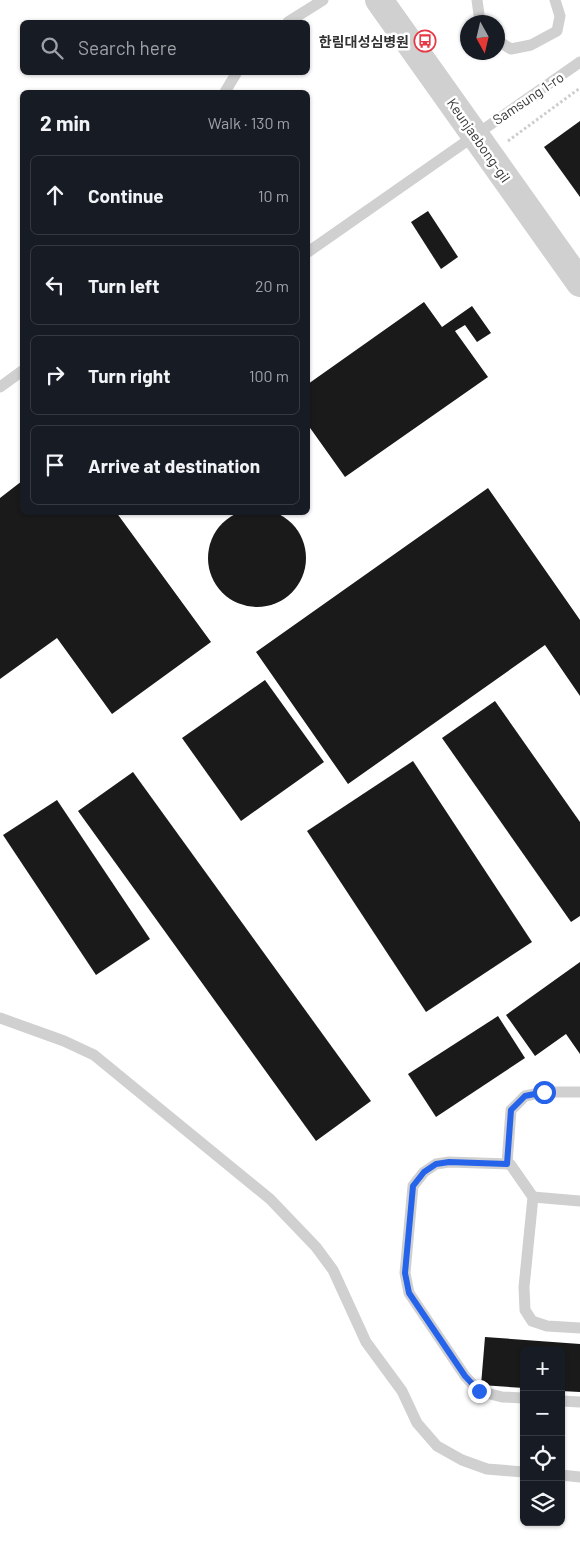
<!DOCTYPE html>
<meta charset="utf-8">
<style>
body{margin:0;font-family:Barlow,"Noto Sans KR",sans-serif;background:#20242c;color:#f1f3f6}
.controls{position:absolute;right:15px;bottom:15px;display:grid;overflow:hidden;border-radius:8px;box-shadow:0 1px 4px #0004}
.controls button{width:45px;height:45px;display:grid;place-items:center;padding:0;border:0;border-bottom:1px solid #363941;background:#171b24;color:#f1f3f6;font:25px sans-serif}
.compass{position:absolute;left:460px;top:15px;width:45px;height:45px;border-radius:50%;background:#171b24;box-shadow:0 1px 4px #0004;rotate:172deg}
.stop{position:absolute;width:15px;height:15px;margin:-11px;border:4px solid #2563eb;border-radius:50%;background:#fff}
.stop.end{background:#2563eb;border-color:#fff;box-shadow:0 1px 5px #0008}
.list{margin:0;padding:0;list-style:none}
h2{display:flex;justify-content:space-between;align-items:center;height:65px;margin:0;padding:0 20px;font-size:21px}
h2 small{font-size:16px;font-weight:400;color:#9ea1a6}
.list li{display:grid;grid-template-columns:32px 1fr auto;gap:15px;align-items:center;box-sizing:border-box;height:80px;margin:0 10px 10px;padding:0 10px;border:1px solid #363941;border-radius:8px}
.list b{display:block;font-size:19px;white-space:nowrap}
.list em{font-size:16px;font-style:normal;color:#9ea1a6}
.icon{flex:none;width:28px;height:28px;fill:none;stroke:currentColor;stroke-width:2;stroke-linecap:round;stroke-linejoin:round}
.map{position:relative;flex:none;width:580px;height:1541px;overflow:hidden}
.search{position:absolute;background:#171b24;box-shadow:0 1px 4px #0004;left:20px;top:20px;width:290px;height:55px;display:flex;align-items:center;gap:12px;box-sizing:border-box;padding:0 18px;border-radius:8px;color:#9ea1a6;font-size:19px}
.panel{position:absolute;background:#171b24;box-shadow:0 1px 4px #0004;left:20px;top:90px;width:290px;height:425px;border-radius:8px}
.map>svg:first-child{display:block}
.building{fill:#1a1a1a}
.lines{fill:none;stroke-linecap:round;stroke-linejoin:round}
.path{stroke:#cdcdcd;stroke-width:3;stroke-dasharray:2.5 2.5;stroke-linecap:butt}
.service{stroke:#d0d0d0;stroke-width:11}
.tertiary{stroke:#d0d0d0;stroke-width:28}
.route{stroke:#2563eb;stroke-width:6}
.labels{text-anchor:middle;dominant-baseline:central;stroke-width:5;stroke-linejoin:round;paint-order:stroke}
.poi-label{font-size:14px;font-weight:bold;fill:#333;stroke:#fff;text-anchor:end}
.street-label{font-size:14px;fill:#333;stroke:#fff}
</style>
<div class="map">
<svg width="580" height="1541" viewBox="0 0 580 1541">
<rect width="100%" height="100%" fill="#fff"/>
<g class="building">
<path d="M580,121V197L544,147Z"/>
<path d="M428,211L458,257L441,269L411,222Z"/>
<path d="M424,302L442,327L472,306L491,333L477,342L465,325L455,331L488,377L345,477L308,425V384Z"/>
<path d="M22,481V512H116L211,642L112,714L57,638L0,679V498Z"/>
<path d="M488,488L580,620V696L545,645L348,784L256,652Z"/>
<circle cx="257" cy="558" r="49"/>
<path d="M265,680L324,762L241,821L182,738Z"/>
<path d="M495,701L580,822V916L571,922L442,738Z"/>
<path d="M413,761L532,942L426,1012L307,831Z"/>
<path d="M133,772L371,1101L316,1141L78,811Z"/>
<path d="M57,800L150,939L96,975L3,835Z"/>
<path d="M580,962V1054L566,1034L535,1056L506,1015Z"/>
<path d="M498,1016L525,1058L436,1117L408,1074Z"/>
<path d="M485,1337L580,1344V1392L561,1391V1350H524V1388L481,1385Z"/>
</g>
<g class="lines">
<path class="path" d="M508,141L580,88"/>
<g class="service">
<path d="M477,0L480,22"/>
<path d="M288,22L323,0"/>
<path d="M498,41L511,49L531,45L557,31L560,16L555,0"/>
<path d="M225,92L237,72"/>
<path d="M308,252L580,62"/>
<path d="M0,387L22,371"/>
<path d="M0,1018L64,1041L94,1055L270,1199L316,1247L333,1270L366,1342L402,1391L417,1423L437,1446L462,1460L487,1469L524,1472"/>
<path d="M507,1164L511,1110L525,1096L544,1092H580"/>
<path d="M533,1197L580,1201"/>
<path d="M524,1398L502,1397L479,1391L465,1376L409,1293L405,1273L413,1186L424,1172L436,1164L449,1162L510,1164L533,1197L524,1287L525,1310L532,1321L547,1326L580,1328"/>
<path d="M561,1401L580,1402"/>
<path d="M561,1475L580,1477"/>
</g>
<path class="tertiary" d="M379,0L580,283"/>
</g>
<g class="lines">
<path class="route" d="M479,1391L465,1376L409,1293L405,1273L413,1186L424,1172L436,1164L449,1162L507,1164L511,1110L525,1096L544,1092"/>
</g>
<defs>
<g id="bus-ring" transform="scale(1.125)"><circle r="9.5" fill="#fff" stroke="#e63946" stroke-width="1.5"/><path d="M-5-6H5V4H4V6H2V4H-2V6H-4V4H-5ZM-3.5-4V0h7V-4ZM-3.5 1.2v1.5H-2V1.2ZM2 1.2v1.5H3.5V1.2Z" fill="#e63946"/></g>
</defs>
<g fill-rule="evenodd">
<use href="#bus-ring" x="425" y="41"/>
</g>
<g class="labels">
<g class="poi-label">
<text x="409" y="41">한림대성심병원</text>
</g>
<g class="street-label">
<text transform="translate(528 98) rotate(-34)">Samsung 1-ro</text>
<text transform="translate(479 140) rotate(55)">Keunjaebong-gil</text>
</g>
</g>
</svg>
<div class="controls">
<button>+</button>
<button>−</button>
<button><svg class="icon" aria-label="locate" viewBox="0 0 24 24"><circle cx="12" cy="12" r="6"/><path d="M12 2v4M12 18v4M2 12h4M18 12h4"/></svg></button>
<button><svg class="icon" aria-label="layers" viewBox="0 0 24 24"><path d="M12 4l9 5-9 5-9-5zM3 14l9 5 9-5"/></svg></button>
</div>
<svg class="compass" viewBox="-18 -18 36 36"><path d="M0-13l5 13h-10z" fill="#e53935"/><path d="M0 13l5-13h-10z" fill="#9ea1a6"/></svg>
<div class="stop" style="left:544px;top:1092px"></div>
<div class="stop end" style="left:479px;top:1391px"></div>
<div class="search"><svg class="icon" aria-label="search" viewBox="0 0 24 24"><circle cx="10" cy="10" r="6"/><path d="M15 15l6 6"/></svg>Search here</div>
<section class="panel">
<h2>2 min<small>Walk · 130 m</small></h2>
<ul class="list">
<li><svg class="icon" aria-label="ahead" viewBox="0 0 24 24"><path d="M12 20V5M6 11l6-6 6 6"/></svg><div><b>Continue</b></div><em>10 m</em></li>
<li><svg class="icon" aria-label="left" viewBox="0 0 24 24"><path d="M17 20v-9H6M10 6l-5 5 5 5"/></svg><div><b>Turn left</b></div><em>20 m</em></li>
<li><svg class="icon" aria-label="right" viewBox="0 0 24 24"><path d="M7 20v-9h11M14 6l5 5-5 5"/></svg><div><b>Turn right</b></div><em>100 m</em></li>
<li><svg class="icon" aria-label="arrive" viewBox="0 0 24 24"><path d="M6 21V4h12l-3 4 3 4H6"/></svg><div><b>Arrive at destination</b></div></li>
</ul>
</section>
</div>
